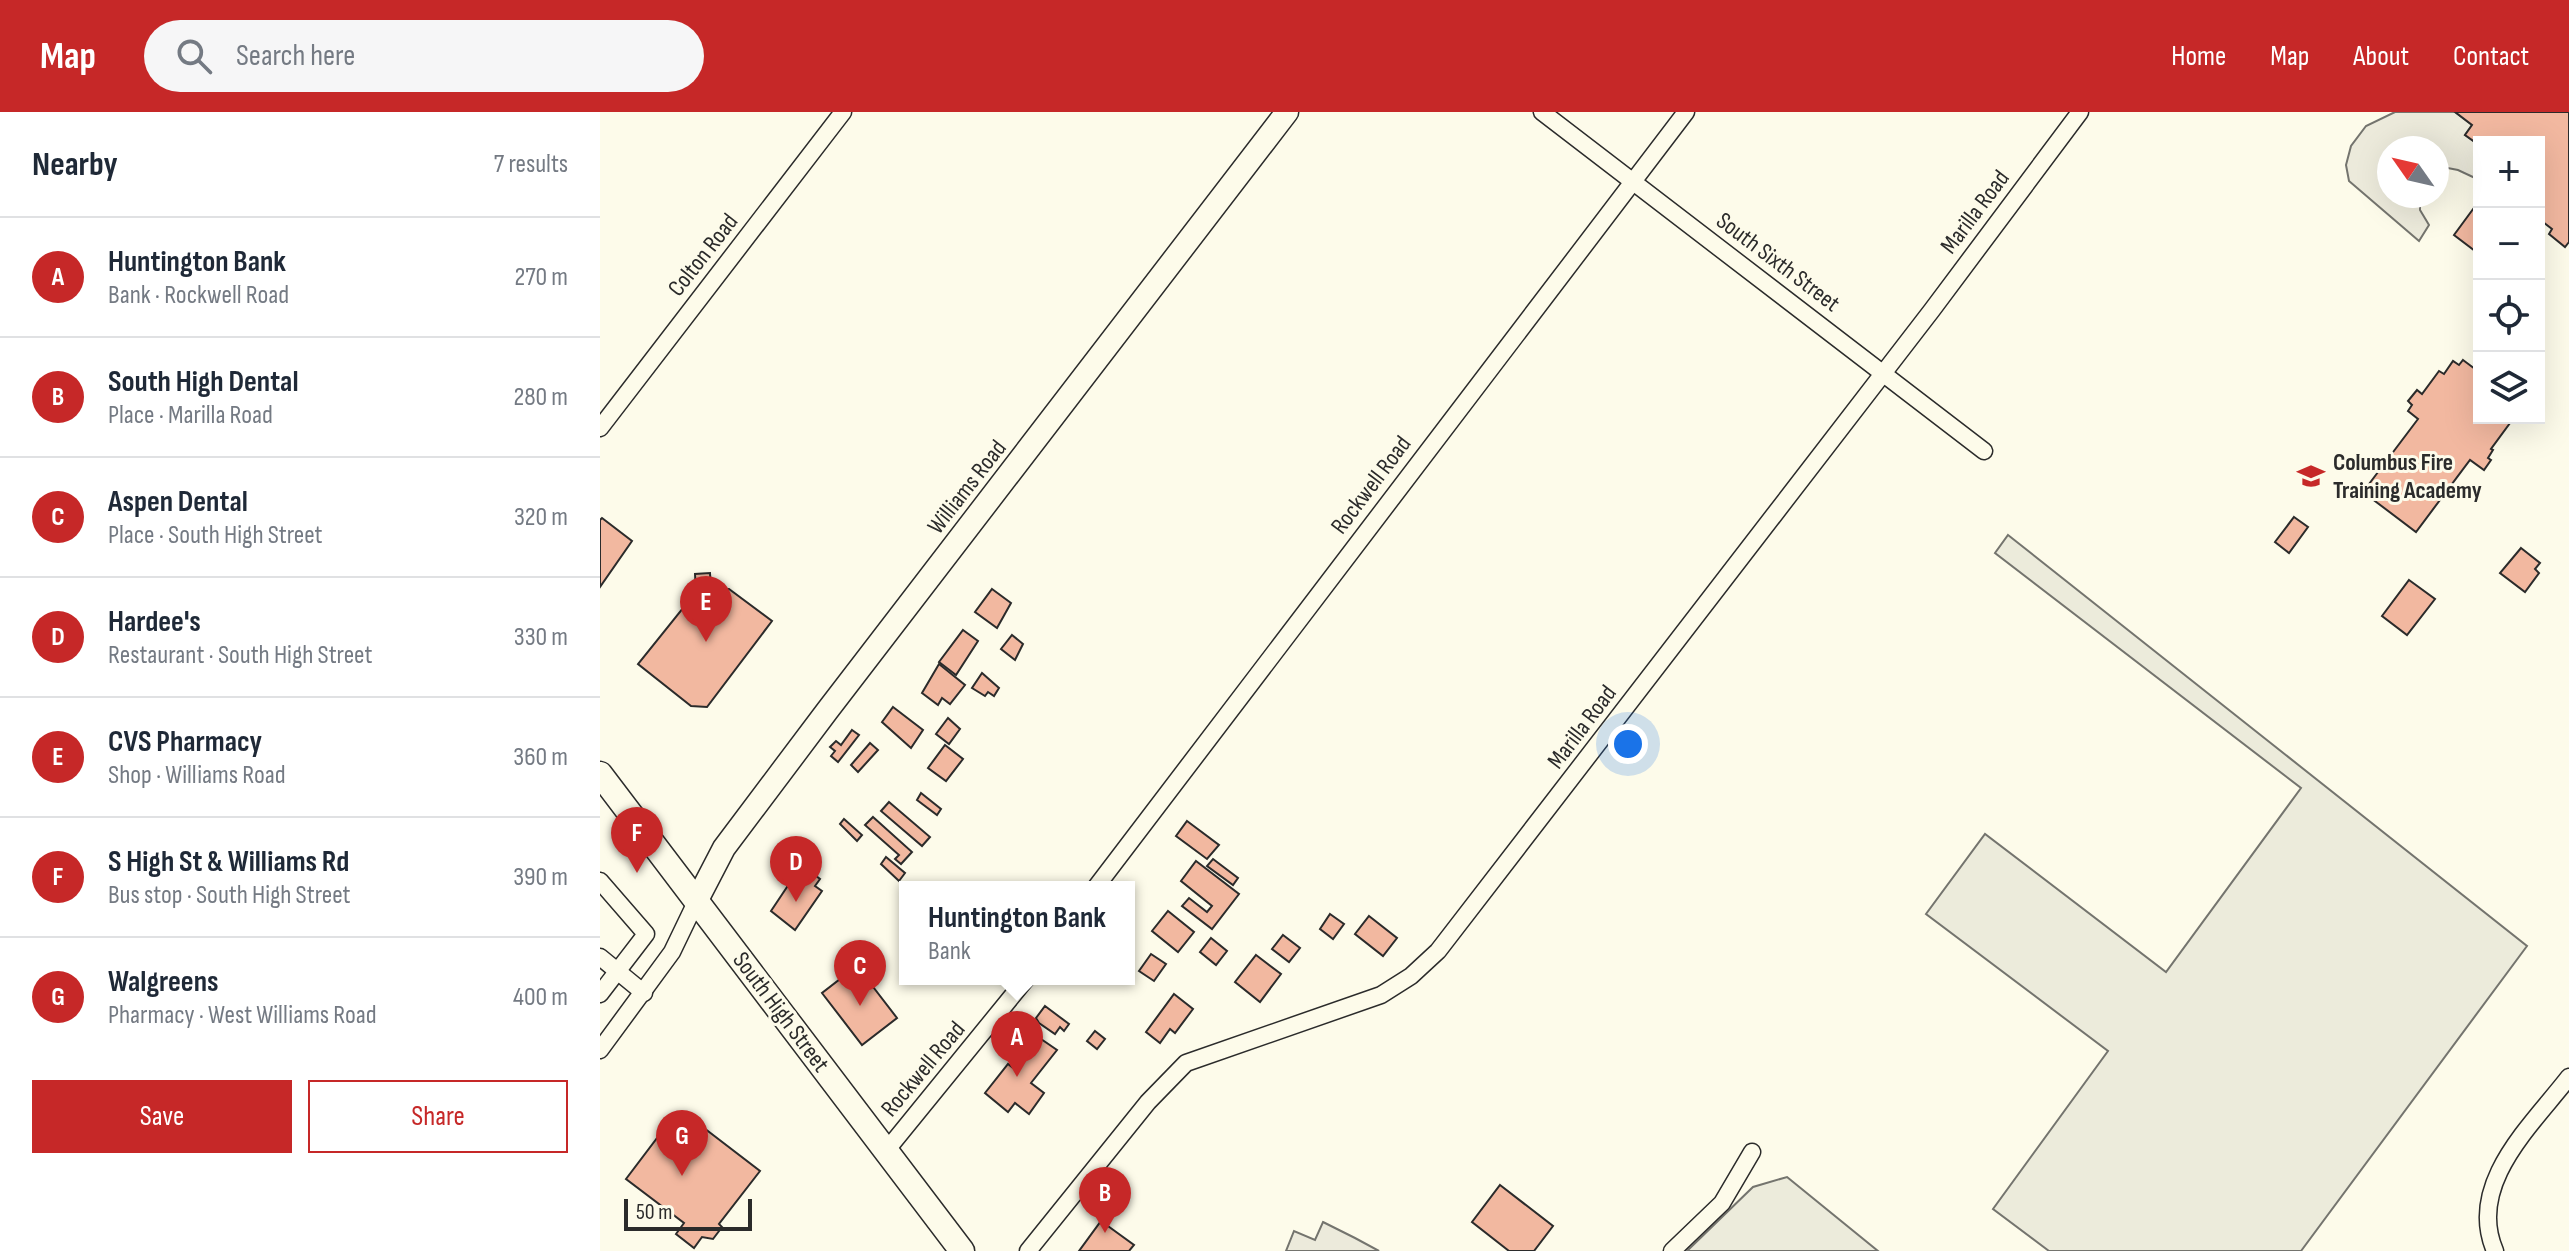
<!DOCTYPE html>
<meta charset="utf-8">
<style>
body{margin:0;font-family:"Sofia Sans Condensed",sans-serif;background:#f6f6f7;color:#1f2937}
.controls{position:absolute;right:24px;top:24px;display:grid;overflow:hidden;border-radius:0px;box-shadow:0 8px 32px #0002}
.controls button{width:72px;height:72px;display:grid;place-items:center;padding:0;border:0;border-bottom:2px solid #e0e1e3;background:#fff;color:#1f2937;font:40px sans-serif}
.compass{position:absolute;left:1777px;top:24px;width:72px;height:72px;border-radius:50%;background:#fff;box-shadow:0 8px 32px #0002;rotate:304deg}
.scale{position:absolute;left:24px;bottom:20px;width:128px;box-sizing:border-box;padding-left:8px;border:4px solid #2b2b2b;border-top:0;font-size:22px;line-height:28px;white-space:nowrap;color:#2b2b2b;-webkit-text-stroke:6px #fdfbea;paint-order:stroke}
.you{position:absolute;left:1028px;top:632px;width:28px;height:28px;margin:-20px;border:6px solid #fff;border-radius:50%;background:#1a73e8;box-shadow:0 0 0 12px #1a73e833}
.badge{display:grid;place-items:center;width:52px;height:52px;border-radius:50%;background:#c62828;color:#fff;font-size:26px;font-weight:700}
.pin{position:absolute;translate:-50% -66px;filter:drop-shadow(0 2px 4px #0008)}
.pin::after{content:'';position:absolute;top:42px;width:28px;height:24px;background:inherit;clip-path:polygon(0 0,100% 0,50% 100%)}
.popup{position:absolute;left:299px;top:769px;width:236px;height:104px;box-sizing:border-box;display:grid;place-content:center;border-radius:0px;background:#fff;filter:drop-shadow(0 2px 6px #0005);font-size:26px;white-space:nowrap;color:#747a83}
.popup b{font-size:30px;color:#1f2937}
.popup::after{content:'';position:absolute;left:50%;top:100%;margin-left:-16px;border:16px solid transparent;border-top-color:#fff}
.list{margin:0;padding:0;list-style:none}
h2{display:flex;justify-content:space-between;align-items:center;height:104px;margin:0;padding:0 32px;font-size:34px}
h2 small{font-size:26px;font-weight:400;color:#747a83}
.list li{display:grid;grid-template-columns:52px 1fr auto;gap:24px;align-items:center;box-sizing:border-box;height:120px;padding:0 32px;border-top:2px solid #e0e1e3}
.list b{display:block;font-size:30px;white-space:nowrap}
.list p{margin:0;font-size:26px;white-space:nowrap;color:#747a83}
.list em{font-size:26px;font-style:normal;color:#747a83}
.actions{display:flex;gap:16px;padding:24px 32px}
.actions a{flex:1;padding:18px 0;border:2px solid #c62828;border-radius:0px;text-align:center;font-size:28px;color:#c62828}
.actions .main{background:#c62828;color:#fff}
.icon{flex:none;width:44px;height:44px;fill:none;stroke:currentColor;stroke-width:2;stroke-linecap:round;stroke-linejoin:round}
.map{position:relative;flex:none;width:1969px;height:1139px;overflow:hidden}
header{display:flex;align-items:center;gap:48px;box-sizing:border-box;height:112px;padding:0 40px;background:#c62828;color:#fff}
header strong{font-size:38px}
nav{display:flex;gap:44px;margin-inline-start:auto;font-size:28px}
.search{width:560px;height:72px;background:#f6f6f7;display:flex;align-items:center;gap:20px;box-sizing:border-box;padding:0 28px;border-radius:44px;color:#747a83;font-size:30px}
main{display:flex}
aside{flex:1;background:#fff}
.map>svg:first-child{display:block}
.green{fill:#ecebdb;stroke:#74746e;stroke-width:2}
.parking{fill:#eceadb;stroke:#74746e;stroke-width:2}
.building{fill:#f2b8a0;stroke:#2b2b2b;stroke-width:2}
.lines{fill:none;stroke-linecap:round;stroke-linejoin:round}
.minor-casing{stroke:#2b2b2b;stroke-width:19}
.secondary-casing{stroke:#2b2b2b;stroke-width:25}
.primary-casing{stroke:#2b2b2b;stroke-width:27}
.minor{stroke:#fdfbea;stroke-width:16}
.secondary{stroke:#fdfbea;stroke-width:22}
.primary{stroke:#fdfbea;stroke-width:24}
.labels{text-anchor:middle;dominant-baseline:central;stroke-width:6;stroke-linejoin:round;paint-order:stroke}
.street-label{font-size:24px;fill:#2b2b2b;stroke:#fdfbea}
.poi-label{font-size:24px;font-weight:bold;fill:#2b2b2b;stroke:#fdfbea;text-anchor:start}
</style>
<header>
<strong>Map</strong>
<div class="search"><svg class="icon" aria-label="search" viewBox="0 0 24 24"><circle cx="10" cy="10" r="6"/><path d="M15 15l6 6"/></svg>Search here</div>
<nav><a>Home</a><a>Map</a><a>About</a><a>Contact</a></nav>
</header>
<main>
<aside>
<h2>Nearby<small>7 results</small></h2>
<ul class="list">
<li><span class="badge">A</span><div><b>Huntington Bank</b><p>Bank · Rockwell Road</p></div><em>270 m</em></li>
<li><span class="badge">B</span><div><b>South High Dental</b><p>Place · Marilla Road</p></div><em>280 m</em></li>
<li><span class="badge">C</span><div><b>Aspen Dental</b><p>Place · South High Street</p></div><em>320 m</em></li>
<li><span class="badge">D</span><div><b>Hardee's</b><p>Restaurant · South High Street</p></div><em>330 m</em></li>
<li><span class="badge">E</span><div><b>CVS Pharmacy</b><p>Shop · Williams Road</p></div><em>360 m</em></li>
<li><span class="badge">F</span><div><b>S High St &amp; Williams Rd</b><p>Bus stop · South High Street</p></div><em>390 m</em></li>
<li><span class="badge">G</span><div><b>Walgreens</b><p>Pharmacy · West Williams Road</p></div><em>400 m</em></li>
</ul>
<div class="actions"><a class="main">Save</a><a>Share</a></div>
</aside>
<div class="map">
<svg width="1969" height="1139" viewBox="0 0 1969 1139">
<rect width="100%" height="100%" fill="#fdfbea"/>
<g class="green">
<path d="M1408,423L1927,834L1701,1139H1449L1393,1097L1508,939L1326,802L1385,722L1566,860L1701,676L1395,441Z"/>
<path d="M1187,1065L1278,1139H1087L1153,1075Z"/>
</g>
<g class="parking">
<path d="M1795,0H1855L1872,13L1865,23L1879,33V62L1875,66L1858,58L1837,54V36H1789V84H1820V98L1829,113L1819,129L1749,69L1746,53L1751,34L1766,14Z"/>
<path d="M723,1110L755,1126L779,1139H686L694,1119L715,1128Z"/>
</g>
<g class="building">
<path d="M1855,0H1969V130L1965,135L1949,122L1952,117L1939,107V30H1879V33L1865,23L1872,13Z"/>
<path d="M1879,89V142L1854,123Z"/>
<path d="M1863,248L1879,260V306H1902L1910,311L1891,337L1893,338L1888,346L1891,348L1884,358L1870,348L1816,420L1763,380L1818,307L1808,299L1812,293L1808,289L1817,278L1822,282L1839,259L1844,262L1853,249L1859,253Z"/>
<path d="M1694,405L1708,415L1689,441L1675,430Z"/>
<path d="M2,406L32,429L0,475V408Z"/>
<path d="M1921,436L1940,451L1935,457L1939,461L1925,480L1900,461Z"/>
<path d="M110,461L111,478L129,477L172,509L107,595L91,594L38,552L96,480L95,462Z"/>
<path d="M1809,468L1835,487L1807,523L1782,504Z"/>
<path d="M392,477L411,491L397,516L375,500Z"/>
<path d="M363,518L378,529L356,563L339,550Z"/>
<path d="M412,523L423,532L415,548L401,537Z"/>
<path d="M339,552L365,573L350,592L342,586L338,593L322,581Z"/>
<path d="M382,561L399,576L394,584L388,580L385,584L372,576Z"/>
<path d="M293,595L323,618L311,636L282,610Z"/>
<path d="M348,606L360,617L349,632L336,622Z"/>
<path d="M252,618L259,623L238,650L231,644L235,639L230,635L236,629L241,633Z"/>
<path d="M270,631L278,638L258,660L251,653Z"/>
<path d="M345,633L363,647L346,669L328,656Z"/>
<path d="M321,681L341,697L337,703L317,688Z"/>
<path d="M289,690L330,725L322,734L281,699Z"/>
<path d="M273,705L312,740L301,752L295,747L299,743L265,713Z"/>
<path d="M244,707L262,723L257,729L240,712Z"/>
<path d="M587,709L619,733L607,747L576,724Z"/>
<path d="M286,745L305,761L299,769L281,752Z"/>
<path d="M613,747L638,766L633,773L607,754Z"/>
<path d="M596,749L639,782L612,817L582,794L589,786L607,800L612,794L581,769Z"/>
<path d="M207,757L220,767L215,774L222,779L195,818L171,799L197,760L202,763Z"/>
<path d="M568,799L594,820L578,840L552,819Z"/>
<path d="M730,802L744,812L733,827L720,817Z"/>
<path d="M769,804L797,826L783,844L755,822Z"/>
<path d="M683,823L700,836L689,850L672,837Z"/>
<path d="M611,826L627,839L616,853L600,840Z"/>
<path d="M551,842L566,852L554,869L539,859Z"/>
<path d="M656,843L681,862L660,890L635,870Z"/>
<path d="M257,854L297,906L262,933L222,881Z"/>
<path d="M574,882L593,897L575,921L570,917L560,931L546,920Z"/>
<path d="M445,894L469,912L464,919L460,915L455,922L439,911L436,906Z"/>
<path d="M495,919L505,927L497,937L487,929Z"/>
<path d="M441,927L457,938L431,971L444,981L429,1002L415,991L408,1000L385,981L408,952L417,959Z"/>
<path d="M87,1003L160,1059L119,1112L122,1115L113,1127L102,1125L94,1136L76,1122L84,1111L26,1067L73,1005Z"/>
<path d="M900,1073L953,1114L934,1139H909L872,1110Z"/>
<path d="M501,1109L534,1133L529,1139H479Z"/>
</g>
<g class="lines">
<g class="minor-casing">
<g id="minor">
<path d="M942,0L1384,339"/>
<path d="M0,316L243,0"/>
<path d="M0,769L46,822L0,882"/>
<path d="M496,775L1086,0"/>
<path d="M0,845L44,881"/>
<path d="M0,938L72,840L97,788"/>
<path d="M286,1039L426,867"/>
<path d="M428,1139L548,990L586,951L781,883L811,864L838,839L1332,198L1480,0"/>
<path d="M1072,1139L1122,1091L1152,1040"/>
<path d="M1895,1139C1866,1072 1932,1013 1969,965"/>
</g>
</g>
<g class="secondary-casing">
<path id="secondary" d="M97,788L124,736L227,599L687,0"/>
</g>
<g class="primary-casing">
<path id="primary" d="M0,662L362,1139"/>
</g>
<use href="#minor" class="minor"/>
<use href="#secondary" class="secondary"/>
<use href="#primary" class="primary"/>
</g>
<defs>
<g id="school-bare" transform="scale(2.16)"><path d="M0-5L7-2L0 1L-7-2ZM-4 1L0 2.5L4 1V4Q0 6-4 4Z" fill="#c62828" stroke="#fdfbea" stroke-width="2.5" paint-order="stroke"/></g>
</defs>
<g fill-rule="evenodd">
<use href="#school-bare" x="1711" y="364"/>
</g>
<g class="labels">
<g class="street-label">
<text transform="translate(1375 100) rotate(-53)">Marilla Road</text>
<text transform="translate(103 143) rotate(-52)">Colton Road</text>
<text transform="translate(1178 150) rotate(37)">South Sixth Street</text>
<text transform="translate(771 373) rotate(-53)">Rockwell Road</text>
<text transform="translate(367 375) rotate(-52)">Williams Road</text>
<text transform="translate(982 615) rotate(-53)">Marilla Road</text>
<text transform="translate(181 900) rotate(53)">South High Street</text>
<text transform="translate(323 957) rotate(-50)">Rockwell Road</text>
</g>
<g class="poi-label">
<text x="1733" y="350">Columbus Fire<tspan x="1733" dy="28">Training Academy</tspan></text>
</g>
</g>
</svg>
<div class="controls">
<button>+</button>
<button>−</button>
<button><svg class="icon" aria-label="locate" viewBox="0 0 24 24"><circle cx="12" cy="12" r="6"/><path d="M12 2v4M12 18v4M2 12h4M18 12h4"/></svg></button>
<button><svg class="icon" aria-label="layers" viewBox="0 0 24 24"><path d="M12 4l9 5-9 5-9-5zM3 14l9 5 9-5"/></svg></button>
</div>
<svg class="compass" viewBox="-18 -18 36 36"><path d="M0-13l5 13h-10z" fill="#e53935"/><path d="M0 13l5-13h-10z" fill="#747a83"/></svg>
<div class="scale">50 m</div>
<div class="you"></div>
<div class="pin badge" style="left:417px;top:965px">A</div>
<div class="popup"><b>Huntington Bank</b>Bank</div>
<div class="pin badge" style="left:505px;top:1121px">B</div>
<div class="pin badge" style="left:260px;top:894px">C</div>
<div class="pin badge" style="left:196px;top:790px">D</div>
<div class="pin badge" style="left:106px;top:530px">E</div>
<div class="pin badge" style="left:37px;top:761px">F</div>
<div class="pin badge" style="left:82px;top:1064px">G</div>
</div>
</main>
